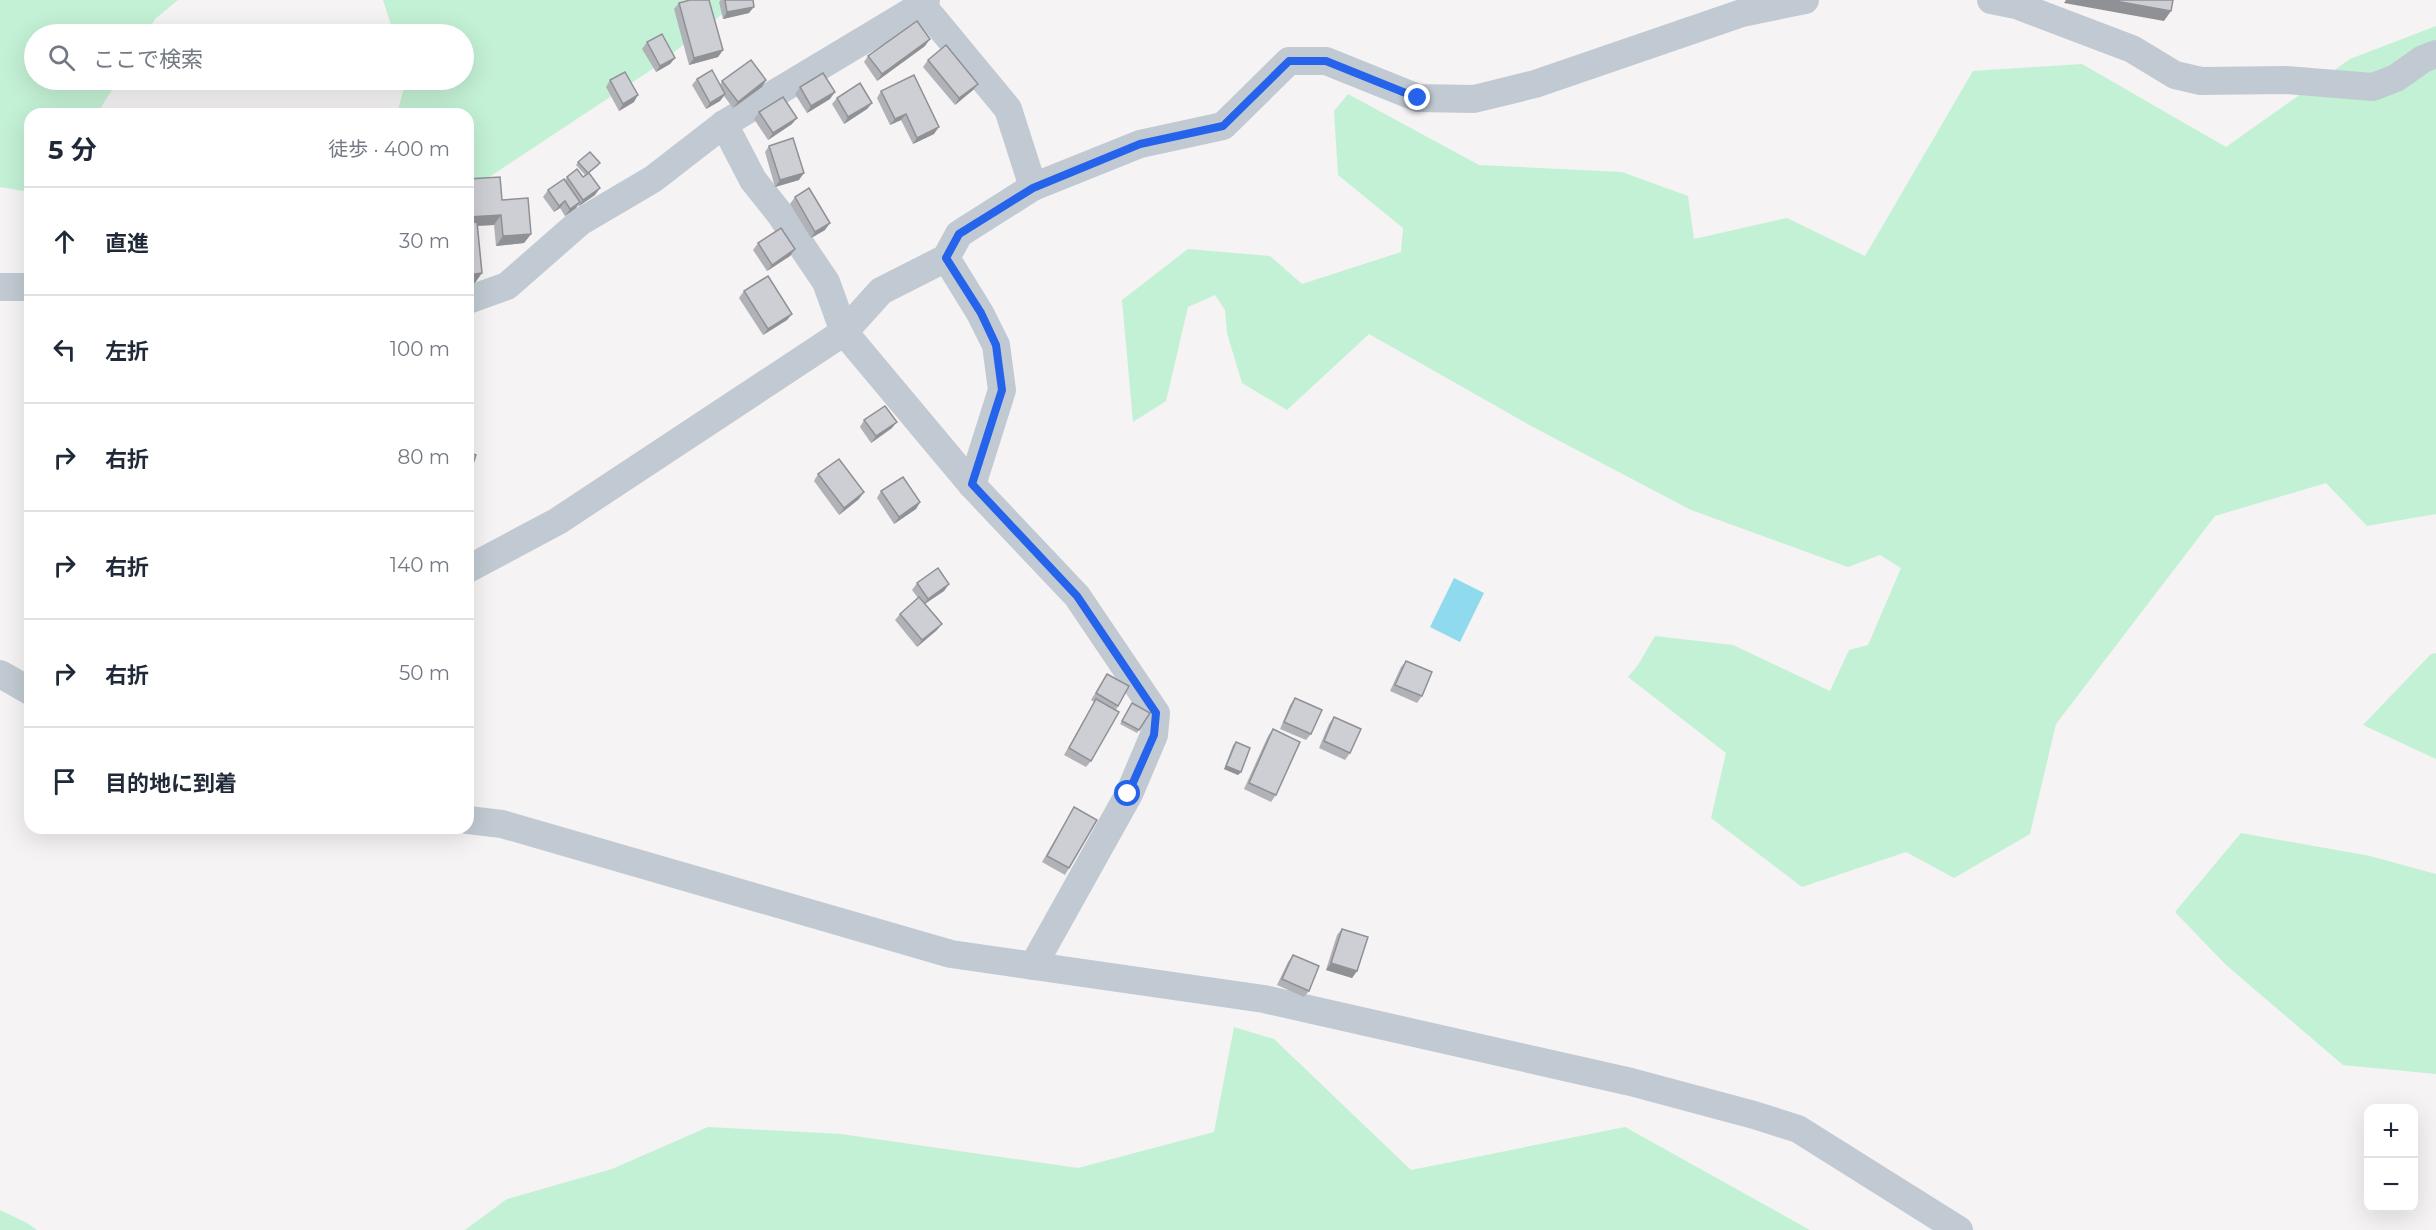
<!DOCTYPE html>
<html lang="ja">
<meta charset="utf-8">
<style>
body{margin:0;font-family:Montserrat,"Noto Sans JP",sans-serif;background:#f2f2f3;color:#1f2937}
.controls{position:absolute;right:18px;bottom:18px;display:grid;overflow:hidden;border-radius:12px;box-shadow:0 6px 24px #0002}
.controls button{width:54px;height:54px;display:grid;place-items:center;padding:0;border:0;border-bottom:2px solid #e0e1e3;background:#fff;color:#1f2937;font:30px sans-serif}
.stop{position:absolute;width:18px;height:18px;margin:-14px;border:4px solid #2563eb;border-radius:50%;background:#fff}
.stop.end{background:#2563eb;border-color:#fff;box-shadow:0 2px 6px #0008}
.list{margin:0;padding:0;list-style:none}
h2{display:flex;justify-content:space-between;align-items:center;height:78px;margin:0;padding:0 24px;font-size:26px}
h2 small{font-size:20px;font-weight:400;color:#747a83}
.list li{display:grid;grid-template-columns:39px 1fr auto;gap:18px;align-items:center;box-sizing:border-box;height:108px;padding:0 24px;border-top:2px solid #e0e1e3}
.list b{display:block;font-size:22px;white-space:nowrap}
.list em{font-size:20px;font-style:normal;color:#747a83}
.icon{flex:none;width:33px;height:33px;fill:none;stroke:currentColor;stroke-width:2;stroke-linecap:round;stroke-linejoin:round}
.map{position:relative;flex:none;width:2436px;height:1230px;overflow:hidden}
.search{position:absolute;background:#fff;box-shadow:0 6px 24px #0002;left:24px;top:24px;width:450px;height:66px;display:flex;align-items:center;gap:15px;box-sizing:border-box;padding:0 21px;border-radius:33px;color:#747a83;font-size:22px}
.panel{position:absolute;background:#fff;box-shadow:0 6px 24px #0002;left:24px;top:108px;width:450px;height:726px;border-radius:18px}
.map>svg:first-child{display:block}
.green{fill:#c3f1d5}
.water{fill:#90daee}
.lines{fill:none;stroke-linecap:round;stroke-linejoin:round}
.minor{stroke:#c1cad2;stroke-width:28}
.wall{fill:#b0b2b7}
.shaded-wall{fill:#909195}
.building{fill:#cdcfd5;stroke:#909195;stroke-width:1.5}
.route{stroke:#2563eb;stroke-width:8}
</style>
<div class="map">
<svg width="2436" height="1230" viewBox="0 0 2436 1230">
<rect width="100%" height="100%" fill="#f5f3f3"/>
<g class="green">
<path d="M0,0H178L155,19L146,34H34V80H118L97,114H30V192L0,187Z"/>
<path d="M383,0H740L654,68L471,189H468V114H397L406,80H464V34H394Z"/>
<path d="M2436,26V514L2367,526L2326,483L2215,516L2056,724L2030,834L1954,878L1906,852L1802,887L1711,818L1726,753L1628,677L1638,665L1655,636L1733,645L1830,691L1849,650L1868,645L1901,568L1880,555L1848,567L1691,510L1533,427L1369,334L1287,410L1242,383L1227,333L1225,310L1215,295L1188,307L1166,401L1133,422L1122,300L1188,249L1270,256L1302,284L1401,252L1403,228L1338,175L1334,111L1348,94L1479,165L1622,172L1688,196L1694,239L1787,218L1865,256L1973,71L2082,64L2226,147L2350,59Z"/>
<path d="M2436,653V759L2363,725L2431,654Z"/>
<path d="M2241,833L2370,856L2436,874V1074L2343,1065L2226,965L2175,912Z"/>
<path d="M1234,1027L1274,1039L1411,1170L1625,1127L1810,1230H465L507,1199L612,1169L708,1127L841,1134L1078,1168L1214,1132Z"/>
<path d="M0,1210L27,1223L37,1230H0Z"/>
</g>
<path class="water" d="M1454,578L1484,593L1460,642L1430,627Z"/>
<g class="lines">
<g class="minor">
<path d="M1991,0L2016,5L2132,49L2175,75L2201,81L2286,80L2373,87L2396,78L2423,59L2436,54"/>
<path d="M922,5L1008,109L1033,187"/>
<path d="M724,124L753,180L780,214L826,282L844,332L972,485L1077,596L1156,713L1154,735L1129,794L1033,966"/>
<path d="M946,258L980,313L996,345L1002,390L972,485"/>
<path d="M0,287H30"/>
<path d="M468,300L507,286L580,222L653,179L724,124L922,5L926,0"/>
<path d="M468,569L558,521L844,332L881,291L946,258L959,234L1033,187L1140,144L1223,126L1289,61H1326L1418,98L1474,99L1535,84L1742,13L1805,0"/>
<path d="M0,674L30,691"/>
<path d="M468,820L502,824L951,954L1264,999L1631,1082L1754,1115L1798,1129L1959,1230"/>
</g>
</g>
<g class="wall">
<path d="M721,0H753L749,13L723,19L719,2Z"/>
<path d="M679,3L723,50L718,57L689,65L674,9Z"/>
<path d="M647,42L675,58L670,64L656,72L642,49Z"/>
<path d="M925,46L877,81L864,62L868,56Z"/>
<path d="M928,60L978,84L973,90L955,105L923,67Z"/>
<path d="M697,79L720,85L722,81L766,80L762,87L733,108L724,96L720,101L706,109L692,85Z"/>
<path d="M610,80L634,102L619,111L606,87Z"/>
<path d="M800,87L830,99L807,113L795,94Z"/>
<path d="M881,91L934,134L913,144L901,120L890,125L877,98Z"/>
<path d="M837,98L872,103L867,109L844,124L832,104Z"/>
<path d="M759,112L792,124L768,140L754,119Z"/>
<path d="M769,146L799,180L775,187L765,152Z"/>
<path d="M578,162L598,166L589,173L595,195L579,206L578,205L576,208L565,216L560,208L554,212L543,197L548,190L565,180L567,177H583L585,175L576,165Z"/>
<path d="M468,179L502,200L531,234L524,243L496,246L494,225L478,226L475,283Z"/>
<path d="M795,197L825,230L811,238L790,204Z"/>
<path d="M758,243L795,249L790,256L767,271L753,250Z"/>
<path d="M744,291L792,314L787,320L763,335L739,298Z"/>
<path d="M864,420L892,428L871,443L860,427Z"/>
<path d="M818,474L859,499L839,515L814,481Z"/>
<path d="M881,491L920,502L916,509L894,524L877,498Z"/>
<path d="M917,583L949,584L944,591L925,604L937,630L917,647L895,620L900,614L918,598L912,590Z"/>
<path d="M1406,661L1422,696L1417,703L1390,691L1401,667Z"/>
<path d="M1107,674L1118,706L1091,761L1086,767L1064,755L1094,702L1091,700Z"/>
<path d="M1295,698L1311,734L1306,740L1280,729L1290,705Z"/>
<path d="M1132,703L1139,730L1137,733L1120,724Z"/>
<path d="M1334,717L1350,753L1345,760L1319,748L1329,724Z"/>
<path d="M1273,729L1276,795L1271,802L1244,789L1268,736Z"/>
<path d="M1236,742L1241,772L1238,775L1224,769L1233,745Z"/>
<path d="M1074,807L1069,868L1065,875L1042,862Z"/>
<path d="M1342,929L1357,971L1352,978L1326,970L1337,935Z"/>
<path d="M1293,955L1309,991L1304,997L1277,985L1288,962Z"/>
</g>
<g class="shaded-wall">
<path d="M2066,0H2110L2171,11L2164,21L2064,3Z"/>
<path d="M754,7L749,13L723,19L727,12Z"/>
<path d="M930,39L925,46L877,81L882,74Z"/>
<path d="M723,50L718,57L689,65L694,58Z"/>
<path d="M675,58L670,64L656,72L660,66Z"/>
<path d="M766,80L762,87L733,108L738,102Z"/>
<path d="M978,84L973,90L955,105L959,98Z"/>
<path d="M835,92L830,99L807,113L811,106Z"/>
<path d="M725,94L720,101L706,109L710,103Z"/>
<path d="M638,95L634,102L619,111L623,104Z"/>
<path d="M872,103L867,109L844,124L848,117Z"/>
<path d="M906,114L901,120L890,125L895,119Z"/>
<path d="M797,118L792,124L768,140L773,133Z"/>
<path d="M939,127L934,134L913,144L917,138Z"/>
<path d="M804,173L799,180L775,187L780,180Z"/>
<path d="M600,188L595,195L579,206L583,200Z"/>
<path d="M565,201L560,208L554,212L559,206Z"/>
<path d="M580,202L576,208L565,216L570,209Z"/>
<path d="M501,215L494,225L468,226V217Z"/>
<path d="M830,223L825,230L811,238L815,232Z"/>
<path d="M531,234L524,243L496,246L503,236Z"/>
<path d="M795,249L790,256L767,271L772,265Z"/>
<path d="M482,273L475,283L468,284V275Z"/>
<path d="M792,314L787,320L763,335L768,329Z"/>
<path d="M897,422L892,428L871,443L876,436Z"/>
<path d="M864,492L859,499L839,515L844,508Z"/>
<path d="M920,502L916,509L894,524L899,517Z"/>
<path d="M949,584L944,591L923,605L928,599Z"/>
<path d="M942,624L937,630L917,647L922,640Z"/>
<path d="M1226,766L1241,772L1238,775L1224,769Z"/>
<path d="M1331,963L1357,971L1352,978L1326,970Z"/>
</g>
<g class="building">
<path d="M690,0H709L723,50L694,58L679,3Z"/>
<path d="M725,0H753L754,7L727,12Z"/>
<path d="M2110,0H2173L2171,11Z"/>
<path d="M917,21L930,39L882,74L868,56Z"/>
<path d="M662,34L675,58L660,66L647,42Z"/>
<path d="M946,45L978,84L959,98L928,60Z"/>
<path d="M751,60L766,80L738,102L722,81Z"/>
<path d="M712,70L725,94L710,103L697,79Z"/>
<path d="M625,72L638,95L623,104L610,80Z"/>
<path d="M823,73L835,92L811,106L800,87Z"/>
<path d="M914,75L939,127L917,138L906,114L895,119L881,91Z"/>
<path d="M860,83L872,103L848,117L837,98Z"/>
<path d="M783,97L797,118L773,133L759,112Z"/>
<path d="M793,138L804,173L780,180L769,146Z"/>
<path d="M590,152L600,163L588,173L578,162Z"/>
<path d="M577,169L583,177L589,173L600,188L583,200L567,177Z"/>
<path d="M500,177L502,200L528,198L531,234L503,236L501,215L468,217V179Z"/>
<path d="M564,179L580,202L570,209L565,201L559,206L548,190Z"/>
<path d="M809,188L830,223L815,232L795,197Z"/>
<path d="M477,222L482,273L468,275V223Z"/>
<path d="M781,228L795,249L772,265L758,243Z"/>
<path d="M768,276L792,314L768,329L744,291Z"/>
<path d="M885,406L897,422L876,436L864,420Z"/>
<path d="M468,452L476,455L468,478Z"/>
<path d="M839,459L864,492L844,508L818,474Z"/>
<path d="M903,477L920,502L899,517L881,491Z"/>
<path d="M938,568L949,584L928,599L917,583Z"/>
<path d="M919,597L942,624L922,640L900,614Z"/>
<path d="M1406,661L1432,672L1422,696L1395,685Z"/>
<path d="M1107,674L1129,686L1118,706L1096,693Z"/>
<path d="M1295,698L1322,710L1311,734L1284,722Z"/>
<path d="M1096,699L1119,712L1091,761L1069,748Z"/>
<path d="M1132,703L1150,713L1139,730L1122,721Z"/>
<path d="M1334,717L1361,729L1350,753L1324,741Z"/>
<path d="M1273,729L1300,742L1276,795L1249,783Z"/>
<path d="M1236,742L1250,748L1241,772L1226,766Z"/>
<path d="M1074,807L1097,820L1069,868L1047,856Z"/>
<path d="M1342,929L1368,937L1357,971L1331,963Z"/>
<path d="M1293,955L1319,966L1309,991L1282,979Z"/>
</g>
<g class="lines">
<path class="route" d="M1128,794L1154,735L1156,713L1077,596L972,484L1002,390L996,345L981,313L946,258L959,234L1033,188L1140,144L1223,126L1289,61H1326L1418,98"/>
</g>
</svg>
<div class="controls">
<button>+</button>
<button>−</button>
</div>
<div class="stop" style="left:1128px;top:794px"></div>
<div class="stop end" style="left:1418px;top:98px"></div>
<div class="search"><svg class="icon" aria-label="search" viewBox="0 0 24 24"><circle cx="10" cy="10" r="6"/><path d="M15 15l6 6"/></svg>ここで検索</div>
<section class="panel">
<h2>5 分<small>徒歩 · 400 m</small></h2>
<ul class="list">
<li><svg class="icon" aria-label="ahead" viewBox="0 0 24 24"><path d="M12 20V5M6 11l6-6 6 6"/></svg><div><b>直進</b></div><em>30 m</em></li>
<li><svg class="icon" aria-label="left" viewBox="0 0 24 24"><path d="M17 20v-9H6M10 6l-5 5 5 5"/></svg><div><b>左折</b></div><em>100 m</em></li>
<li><svg class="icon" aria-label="right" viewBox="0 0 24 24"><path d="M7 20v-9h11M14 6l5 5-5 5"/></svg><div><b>右折</b></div><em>80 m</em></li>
<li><svg class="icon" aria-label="right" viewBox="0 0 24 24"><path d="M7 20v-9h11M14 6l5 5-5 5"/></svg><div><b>右折</b></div><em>140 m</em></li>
<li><svg class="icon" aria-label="right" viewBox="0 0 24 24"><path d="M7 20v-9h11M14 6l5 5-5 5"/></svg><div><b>右折</b></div><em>50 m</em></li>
<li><svg class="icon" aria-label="arrive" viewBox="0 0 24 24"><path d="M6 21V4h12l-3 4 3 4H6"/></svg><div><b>目的地に到着</b></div></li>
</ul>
</section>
</div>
